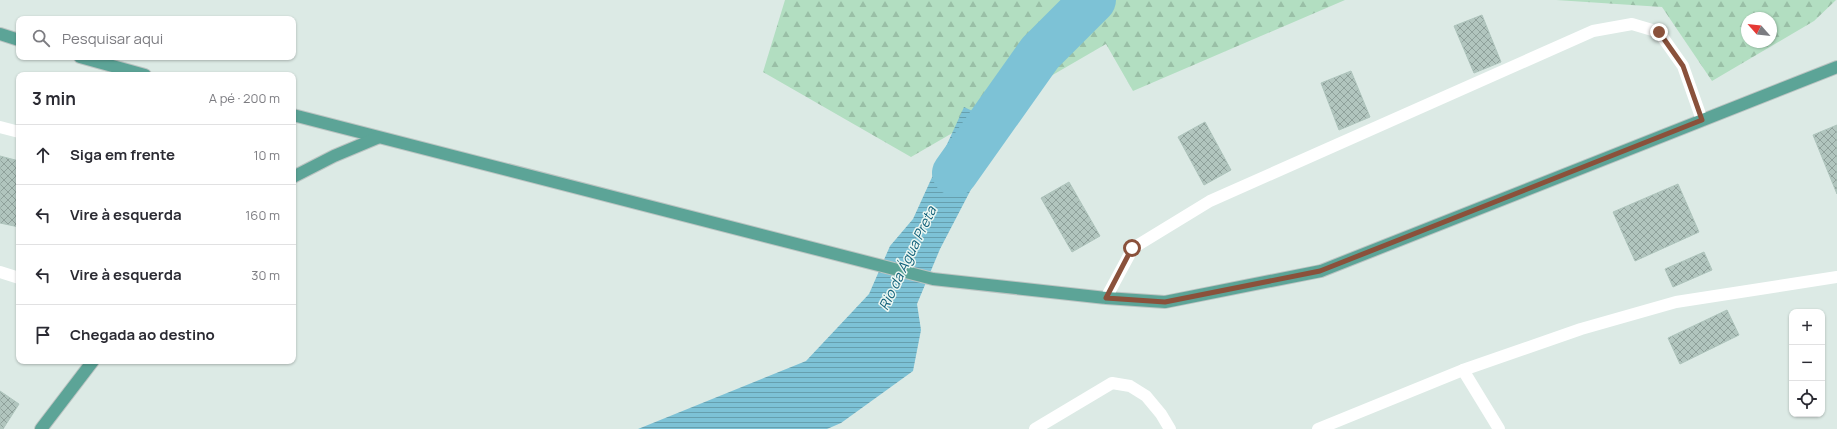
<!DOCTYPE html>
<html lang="pt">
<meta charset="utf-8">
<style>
body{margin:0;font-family:Manrope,sans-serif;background:#f2f2f3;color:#2b2b33}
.controls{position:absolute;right:12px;bottom:12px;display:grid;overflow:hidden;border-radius:8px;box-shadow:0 1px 3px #0004}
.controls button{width:36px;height:36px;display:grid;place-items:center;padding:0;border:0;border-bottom:1px solid #e1e1e2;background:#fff;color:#2b2b33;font:20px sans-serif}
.compass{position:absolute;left:1741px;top:12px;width:36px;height:36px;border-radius:50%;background:#fff;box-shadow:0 1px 3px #0004;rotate:297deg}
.stop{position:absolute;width:12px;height:12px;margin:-9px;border:3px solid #8a513b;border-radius:50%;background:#fff}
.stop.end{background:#8a513b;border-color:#fff;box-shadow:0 1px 4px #0008}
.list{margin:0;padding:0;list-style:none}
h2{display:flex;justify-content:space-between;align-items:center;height:52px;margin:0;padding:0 16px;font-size:17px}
h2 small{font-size:13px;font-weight:400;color:#7c7c81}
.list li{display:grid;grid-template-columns:26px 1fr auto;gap:12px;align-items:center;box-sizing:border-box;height:60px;padding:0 16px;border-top:1px solid #e1e1e2}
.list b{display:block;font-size:15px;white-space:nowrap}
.list em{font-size:13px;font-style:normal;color:#7c7c81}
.icon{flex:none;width:22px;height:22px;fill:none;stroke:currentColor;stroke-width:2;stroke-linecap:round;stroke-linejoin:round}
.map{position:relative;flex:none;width:1837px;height:429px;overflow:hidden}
.search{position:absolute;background:#fff;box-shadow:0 1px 3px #0004;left:16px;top:16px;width:280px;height:44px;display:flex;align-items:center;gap:10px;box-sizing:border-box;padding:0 14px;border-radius:8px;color:#7c7c81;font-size:15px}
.panel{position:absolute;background:#fff;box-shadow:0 1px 3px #0004;left:16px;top:72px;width:280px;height:292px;border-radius:8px}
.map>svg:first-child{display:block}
.forest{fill:url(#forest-firs);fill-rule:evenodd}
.water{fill:url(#water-rules)}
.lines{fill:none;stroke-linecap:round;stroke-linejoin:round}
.river{stroke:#7dc2d6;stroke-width:46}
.building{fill:url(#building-cross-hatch);stroke:#aec4bc}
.major-casing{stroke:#bbc4c2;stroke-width:14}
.minor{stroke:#fff;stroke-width:12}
.major{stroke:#5ca497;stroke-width:12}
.route{stroke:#8a513b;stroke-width:5}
.labels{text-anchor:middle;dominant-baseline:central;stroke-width:3;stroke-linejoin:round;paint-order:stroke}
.water-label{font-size:14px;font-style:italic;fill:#12617a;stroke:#ecf7f2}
</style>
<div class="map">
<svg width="1837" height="429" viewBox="0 0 1837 429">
<defs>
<pattern id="forest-firs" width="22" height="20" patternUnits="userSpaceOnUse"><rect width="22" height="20" fill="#b2dec1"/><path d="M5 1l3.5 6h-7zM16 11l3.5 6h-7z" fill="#99bfa6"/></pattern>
<pattern id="water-rules" width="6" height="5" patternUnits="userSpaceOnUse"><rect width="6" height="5" fill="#7dc2d6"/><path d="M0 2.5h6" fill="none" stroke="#669fae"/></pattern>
<pattern id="building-cross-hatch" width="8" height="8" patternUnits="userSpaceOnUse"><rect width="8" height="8" fill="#b1c5be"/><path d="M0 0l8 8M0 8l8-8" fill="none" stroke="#8fa19b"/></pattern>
</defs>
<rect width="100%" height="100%" fill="#dceae5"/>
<g class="forest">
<path d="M785,0H1345L1133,91L1106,44L911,157L763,72Z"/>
<path d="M1556,0H1836L1814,21L1712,81L1662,7ZM1747,18H1771V42H1747Z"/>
</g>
<path class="water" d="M964,107L1004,126L940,249L917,304L921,330L913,371L841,423L827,429H638L806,361L869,294L890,246L913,219Z"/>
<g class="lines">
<path class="river" d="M955,173L1040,53L1093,0"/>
</g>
<g class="building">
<path d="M1482,15L1501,62L1474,73L1454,26Z"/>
<path d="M1351,71L1370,117L1339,130L1321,83Z"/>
<path d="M1205,122L1231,170L1204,185L1178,137Z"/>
<path d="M1837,125V194L1813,135Z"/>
<path d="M0,156L19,161V227L0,223Z"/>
<path d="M1069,182L1100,236L1072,252L1041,198Z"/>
<path d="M1678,184L1699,232L1635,261L1613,212Z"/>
<path d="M1704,252L1712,270L1673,287L1665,269Z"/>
<path d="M1727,310L1739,335L1680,364L1668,338Z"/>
<path d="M0,391L19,404L3,429H0Z"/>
</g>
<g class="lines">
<g class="major-casing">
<g id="major">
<path d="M0,34L19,40"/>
<path d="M80,57L145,75"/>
<path d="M293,115L933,279L1106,298L1165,302L1321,271L1837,67"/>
<path d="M293,177L334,156L377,138"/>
<path d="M41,429L93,361"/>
</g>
</g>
<g class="minor">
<path d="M0,127L19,132"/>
<path d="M0,272L19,278"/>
<path d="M1106,298L1133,248L1210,201L1593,31L1632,24L1659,32L1683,66L1702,120"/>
<path d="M1463,370L1499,429"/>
<path d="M1035,429L1112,383L1130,386L1146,396L1161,414L1170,429"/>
<path d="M1318,429L1463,370L1581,329L1676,302L1837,277"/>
</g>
<use href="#major" class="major"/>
</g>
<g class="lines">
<path class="route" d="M1132,248L1106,298L1165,302L1320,271L1702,120L1683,66L1659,32"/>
</g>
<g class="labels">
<g class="water-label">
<text transform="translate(907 258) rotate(-64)">Rio da Água Preta</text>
</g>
</g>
</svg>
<div class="controls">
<button>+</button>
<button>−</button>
<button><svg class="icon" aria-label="locate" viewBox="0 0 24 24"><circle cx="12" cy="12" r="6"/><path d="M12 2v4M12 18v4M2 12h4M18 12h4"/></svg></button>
</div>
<svg class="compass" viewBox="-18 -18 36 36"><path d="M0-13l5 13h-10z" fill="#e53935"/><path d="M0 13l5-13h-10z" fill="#7c7c81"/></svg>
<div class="stop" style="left:1132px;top:248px"></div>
<div class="stop end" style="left:1659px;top:32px"></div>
<div class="search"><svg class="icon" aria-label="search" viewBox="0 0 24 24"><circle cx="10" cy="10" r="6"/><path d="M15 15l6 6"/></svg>Pesquisar aqui</div>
<section class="panel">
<h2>3 min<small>A pé · 200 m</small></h2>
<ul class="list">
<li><svg class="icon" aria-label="ahead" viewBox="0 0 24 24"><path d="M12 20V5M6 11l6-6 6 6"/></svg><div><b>Siga em frente</b></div><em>10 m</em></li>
<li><svg class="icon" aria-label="left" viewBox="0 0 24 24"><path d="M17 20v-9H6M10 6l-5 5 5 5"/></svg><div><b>Vire à esquerda</b></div><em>160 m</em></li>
<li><svg class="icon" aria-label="left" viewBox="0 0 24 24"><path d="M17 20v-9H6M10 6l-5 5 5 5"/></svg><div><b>Vire à esquerda</b></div><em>30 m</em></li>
<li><svg class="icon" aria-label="arrive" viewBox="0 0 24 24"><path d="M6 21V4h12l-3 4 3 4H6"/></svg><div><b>Chegada ao destino</b></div></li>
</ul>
</section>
</div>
